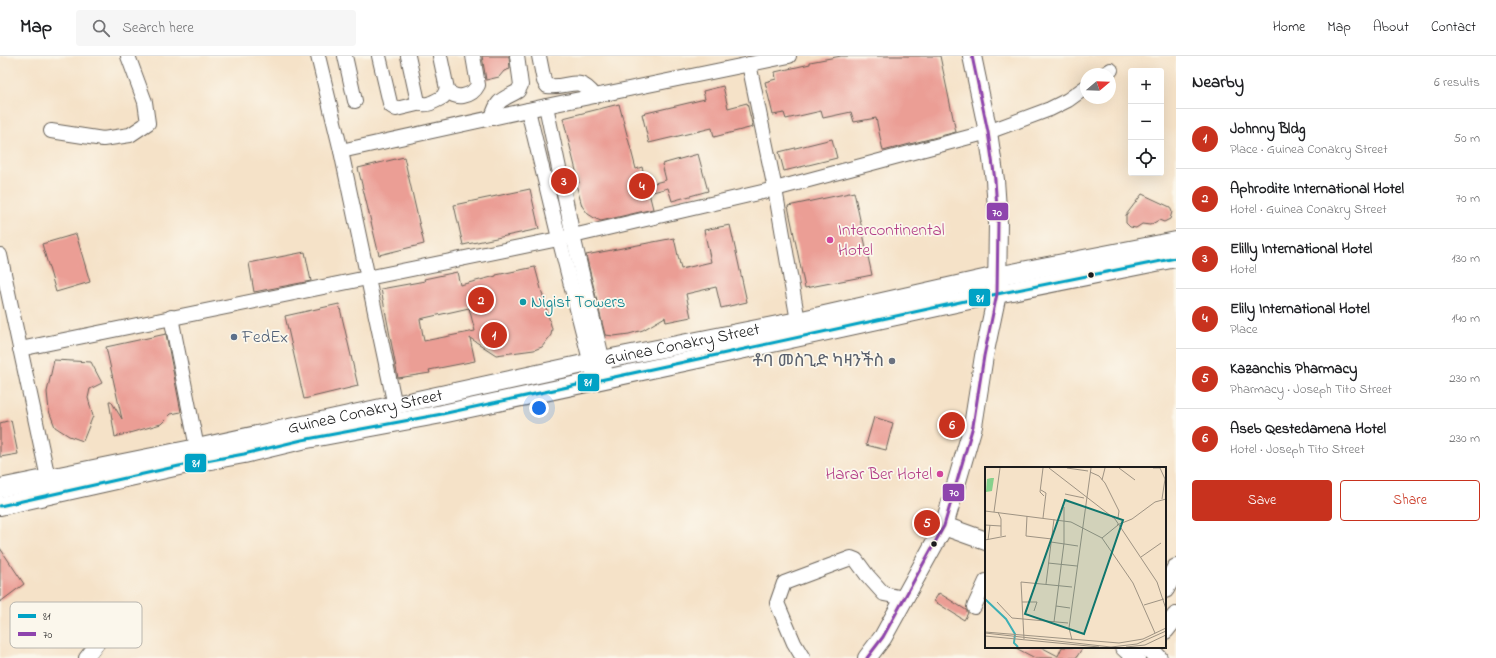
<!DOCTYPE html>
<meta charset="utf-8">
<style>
body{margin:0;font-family:"Indie Flower","Noto Sans Ethiopic",sans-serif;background:#f6f6f6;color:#202124}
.controls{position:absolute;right:12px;top:12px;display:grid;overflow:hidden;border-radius:4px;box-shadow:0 4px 16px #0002}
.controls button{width:36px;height:36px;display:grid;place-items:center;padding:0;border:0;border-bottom:1px solid #e0e0e0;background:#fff;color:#202124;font:20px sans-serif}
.compass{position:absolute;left:1080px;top:12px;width:36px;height:36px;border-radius:50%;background:#fff;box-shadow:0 4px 16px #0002;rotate:71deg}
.you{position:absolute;left:539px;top:352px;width:14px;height:14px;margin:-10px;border:3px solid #fff;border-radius:50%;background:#1a73e8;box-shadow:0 0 0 6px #1a73e833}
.badge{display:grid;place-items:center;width:26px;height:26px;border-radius:50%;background:#c8321e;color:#fff;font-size:13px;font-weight:700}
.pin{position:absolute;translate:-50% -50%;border:2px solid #fff;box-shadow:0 1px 4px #0006}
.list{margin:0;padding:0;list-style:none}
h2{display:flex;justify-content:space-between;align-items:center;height:52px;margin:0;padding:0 16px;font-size:17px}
h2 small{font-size:13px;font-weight:400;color:#757577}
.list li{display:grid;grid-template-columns:26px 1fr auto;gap:12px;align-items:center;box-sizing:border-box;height:60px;padding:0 16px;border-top:1px solid #e0e0e0}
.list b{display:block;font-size:15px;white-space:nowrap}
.list p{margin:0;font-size:13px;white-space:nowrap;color:#757577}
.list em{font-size:13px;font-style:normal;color:#757577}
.actions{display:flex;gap:8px;padding:12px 16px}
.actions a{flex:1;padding:9px 0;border:1px solid #c8321e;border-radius:4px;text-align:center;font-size:14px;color:#c8321e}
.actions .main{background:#c8321e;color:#fff}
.icon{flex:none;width:22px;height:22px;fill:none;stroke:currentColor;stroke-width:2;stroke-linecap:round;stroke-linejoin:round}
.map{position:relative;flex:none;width:1176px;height:602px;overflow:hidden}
header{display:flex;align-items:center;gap:24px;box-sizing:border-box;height:56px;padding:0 20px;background:#fff;border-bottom:1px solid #e0e0e0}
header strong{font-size:19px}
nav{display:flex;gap:22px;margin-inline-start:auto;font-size:14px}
.search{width:280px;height:36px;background:#f6f6f6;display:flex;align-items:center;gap:10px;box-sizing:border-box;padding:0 14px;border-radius:4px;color:#757577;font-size:15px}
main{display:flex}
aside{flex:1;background:#fff}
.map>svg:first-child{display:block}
.building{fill:#eb9e95;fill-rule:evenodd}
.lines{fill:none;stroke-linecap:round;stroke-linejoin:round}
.minor-casing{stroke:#686158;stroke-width:16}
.major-casing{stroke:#686158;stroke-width:20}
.minor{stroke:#fff;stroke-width:14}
.major{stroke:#fff;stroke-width:18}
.bus-1-casing{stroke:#fbf7ec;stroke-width:6}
.bus-2-casing{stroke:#fbf7ec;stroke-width:6}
.bus-1{stroke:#01a2c5;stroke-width:3}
.bus-2{stroke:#8e44ad;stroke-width:3}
.hotel-dot{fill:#d1479c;stroke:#fbf7ec;stroke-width:1.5}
.bus-dot{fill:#1c1c1c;stroke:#fbf7ec;stroke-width:1.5}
.culture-dot{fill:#0f9aa8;stroke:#fbf7ec;stroke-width:1.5}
.service-dot{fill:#5c6f8a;stroke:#fbf7ec;stroke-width:1.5}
.worship-dot{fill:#6b7280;stroke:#fbf7ec;stroke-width:1.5}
.labels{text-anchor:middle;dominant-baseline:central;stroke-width:3.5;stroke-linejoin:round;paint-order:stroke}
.hotel-label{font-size:17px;fill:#b23c85;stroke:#fbf7ec;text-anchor:start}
.culture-label{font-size:17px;fill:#0d838f;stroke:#fbf7ec;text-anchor:start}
.service-label{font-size:17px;fill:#4e5e75;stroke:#fbf7ec;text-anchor:start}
.street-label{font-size:17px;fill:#1c1c1c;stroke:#fbf7ec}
.worship-label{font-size:17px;fill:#5b616d;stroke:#fbf7ec;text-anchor:end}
.inset-river{fill:none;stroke:#3eafb5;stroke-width:2}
.inset-road{fill:none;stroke:#9e9383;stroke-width:1}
.view{fill:#0f766e;fill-opacity:0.15;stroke:#0f766e;stroke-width:2}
.inset-edge{fill:none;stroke:#1c1c1c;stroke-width:2}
.key{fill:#fbf7ec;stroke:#b8b5ae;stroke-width:1}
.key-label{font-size:11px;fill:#1c1c1c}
.line-badge{stroke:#fbf7ec;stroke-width:1.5}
.badge-label{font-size:11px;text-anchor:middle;font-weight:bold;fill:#fff}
</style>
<header>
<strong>Map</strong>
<div class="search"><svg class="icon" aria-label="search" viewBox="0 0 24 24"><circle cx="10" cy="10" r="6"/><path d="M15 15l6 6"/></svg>Search here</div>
<nav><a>Home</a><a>Map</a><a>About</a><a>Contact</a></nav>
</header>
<main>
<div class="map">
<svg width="1176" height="602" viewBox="0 0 1176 602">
<rect width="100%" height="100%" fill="#fbf7ec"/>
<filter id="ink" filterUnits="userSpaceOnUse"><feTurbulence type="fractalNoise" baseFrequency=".025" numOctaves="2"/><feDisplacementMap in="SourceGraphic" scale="8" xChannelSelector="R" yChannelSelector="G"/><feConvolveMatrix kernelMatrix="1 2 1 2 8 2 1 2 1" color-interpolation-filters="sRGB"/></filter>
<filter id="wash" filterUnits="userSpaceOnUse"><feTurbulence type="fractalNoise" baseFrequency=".012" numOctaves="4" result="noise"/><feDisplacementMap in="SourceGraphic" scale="16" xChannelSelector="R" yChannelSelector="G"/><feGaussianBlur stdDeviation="0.9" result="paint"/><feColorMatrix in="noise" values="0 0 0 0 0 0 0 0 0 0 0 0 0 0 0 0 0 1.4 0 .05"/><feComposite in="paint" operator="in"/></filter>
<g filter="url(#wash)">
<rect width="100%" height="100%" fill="#f5e2c8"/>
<g id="blocks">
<g class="building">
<path d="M482,0H509L510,13L504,15L499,21L486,24Z"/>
<path d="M841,0H940L956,76L883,95L876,62L854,66L851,56L823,62L821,55L786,63L784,57L773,59L765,26L776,23L775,16L810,8V6Z"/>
<path d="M723,30L728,52L747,47L753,71L714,81L712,72L649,87L642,58L705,43L703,35Z"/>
<path d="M619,48L636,113L642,111L647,129L666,124L662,108L698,98L708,135L672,145L668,132L649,137L653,153L601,165L596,163L588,158L582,150L576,128L579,127L563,62Z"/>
<path d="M832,83L837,102L784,115L779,96Z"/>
<path d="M404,101L424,188L379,199L358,112Z"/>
<path d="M530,133L539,173L463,189L454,149Z"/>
<path d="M854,136L872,219L805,232L788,150Z"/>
<path d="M1142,138L1170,151L1172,156L1170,163L1164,166L1159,164L1150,169L1142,168L1136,172L1130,171L1126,167V159Z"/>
<path d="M730,169L747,246L721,252L716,231L686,238L691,261L666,266L665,261L643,274L629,278L614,280L605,279L586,199L674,182L681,213L711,206L704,174Z"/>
<path d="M76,178L90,226L56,236L42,188Z"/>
<path d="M305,196L311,225L254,236L249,207Z"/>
<path d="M535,211L552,273L551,279L542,291L534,294L496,299L470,282L475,305L429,314L430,317L398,322L381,233L425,225L424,223L457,216L460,229L496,220V219ZM469,252L475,275L424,285L420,263Z"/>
<path d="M339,248L358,330L304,343L285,260Z"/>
<path d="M166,278L181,356L171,358L161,368L115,381L109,345H111L122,363L106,291Z"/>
<path d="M54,304L91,306L102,327L90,333L88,342L93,360L83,385L69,380L55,371L49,355L47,336Z"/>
<path d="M874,361L893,367L886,394L866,389Z"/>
<path d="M11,364L18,398L0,401V367Z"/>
<path d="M0,492L24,528L0,546Z"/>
<path d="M939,537L966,554L968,557L964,564L934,545Z"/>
<path d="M1014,591H1041L1058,600L1062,591H1083L1076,602H1035Z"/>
</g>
</g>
</g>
<g filter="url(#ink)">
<use href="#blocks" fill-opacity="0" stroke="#686158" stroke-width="1"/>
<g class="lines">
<g class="minor-casing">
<g id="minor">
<path d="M318,0L341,95L395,350"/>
<path d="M345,0L355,45"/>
<path d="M379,0L390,47L391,50L396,53L417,48L418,46L408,0"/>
<path d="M440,0L447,33C454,45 472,41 478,29L473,0"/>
<path d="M539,0L544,25L547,30C570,33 578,17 595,40"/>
<path d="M749,8L775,133L798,265"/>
<path d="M1105,18L1111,14"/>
<path d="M418,47C427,51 435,45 443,41L447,33"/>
<path d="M546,50L573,180L605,314"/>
<path d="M528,54L559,182L593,316"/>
<path d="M492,62C497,43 502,44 518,35L521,29L517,0"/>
<path d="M51,75L103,83L130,79L148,67L145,46L128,0"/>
<path d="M341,95L546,50L789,0"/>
<path d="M0,199L48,422"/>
<path d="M171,261L197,392"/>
<path d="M20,293L573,180L775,133L988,76L1050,53L1068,44L1086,31"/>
<path d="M974,551L986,525"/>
<path d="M86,602L122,555"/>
<path d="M803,602L794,587L777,547L784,527L851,502L856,504L867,519L884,538L904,542"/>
</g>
</g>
<g class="major-casing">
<g id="major">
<path id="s1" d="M0,432L197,392L602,304L798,265L997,220L1176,185"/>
<path d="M0,450L179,410L244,398L302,384L442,358L740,294L997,238L1176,202"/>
<path d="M944,470L986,485"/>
<path d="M1165,533L1176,512"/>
<path d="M1165,574L1176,560"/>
<path d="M1124,591L1136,602"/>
<path d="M1148,591L1158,602"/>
<path d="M867,602L883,581L944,470L973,370L984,300L997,238L998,167L995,124L988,76L972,0"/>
</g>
</g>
<use href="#minor" class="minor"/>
<use href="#major" class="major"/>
<g class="bus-1-casing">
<path id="bus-1" d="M0,450L179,410L244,398L302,384L442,358L740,294L997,238L1176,202"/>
</g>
<g class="bus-2-casing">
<path id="bus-2" d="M867,602L883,581L944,470L973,370L984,300L997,238L998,167L995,124L988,76L972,0"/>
</g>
<use href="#bus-1" class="bus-1"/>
<use href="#bus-2" class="bus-2"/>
</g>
</g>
<g class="hotel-dot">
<circle cx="830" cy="184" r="4"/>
<circle cx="940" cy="418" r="4"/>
</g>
<g class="bus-dot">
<circle cx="1091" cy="219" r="3.5"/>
<circle cx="934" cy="488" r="3.5"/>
</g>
<circle class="culture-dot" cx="523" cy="246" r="4"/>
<circle class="service-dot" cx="234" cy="281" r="4"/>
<circle class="worship-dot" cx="892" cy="305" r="4"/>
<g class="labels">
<g class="hotel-label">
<text x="838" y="174">Intercontinental<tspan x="838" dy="20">Hotel</tspan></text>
<text x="932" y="418" text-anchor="end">Harar Ber Hotel</text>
</g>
<g class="culture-label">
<text x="531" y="246">Nigist Towers</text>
</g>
<g class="service-label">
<text x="242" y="281">FedEx</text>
</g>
<g class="street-label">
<text stroke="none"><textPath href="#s1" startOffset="697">Guinea Conakry Street</textPath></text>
<text stroke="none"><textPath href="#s1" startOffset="373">Guinea Conakry Street</textPath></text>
</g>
<g class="worship-label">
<text x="884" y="305">ቶባ መስጊድ ካዛንችስ</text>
</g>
</g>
<g transform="translate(985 411)">
<rect width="181" height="181" fill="#f5e2c8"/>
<path d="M6,11H9L7,24L1,25L2,12Z" fill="#86d08c"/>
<path class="inset-river" d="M0,132L21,152L30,167L29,176L33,180"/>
<path class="inset-road" d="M58,1L55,25L59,29M64,1L130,52L172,115L181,142M82,1L103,4M134,1L150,13M168,1H175L180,12L177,32M105,5L114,9L120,16L134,44L133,51M117,13L120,1M56,23L61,26L58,51M80,27L99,31M0,44L86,55L117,71L148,116L170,166M9,45L15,1M13,45L16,52V69M42,49L41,69L67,72M0,58L16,59M132,58L147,52L170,35L181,32M117,71L133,58M0,73L21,69M3,73L5,58M66,75L93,79M156,90L176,76M63,96L92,99M61,117L69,52M12,135L27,151L83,156M37,135H52L49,144M159,138L179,132M71,139L85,141M69,155L79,76V40M0,165L134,176L158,172L181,161M0,166L126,180L152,177L181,164M0,169L114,180M39,172L36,115L87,120M87,173L84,161L106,1M141,180L160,178L181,168"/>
<path class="view" d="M80,33L138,53L99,167L40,147Z"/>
<rect width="181" height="181" class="inset-edge"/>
</g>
<rect x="10" y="546" width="132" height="46" rx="6" class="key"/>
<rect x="18" y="558" width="18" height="4" fill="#01a2c5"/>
<rect x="18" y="576" width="18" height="4" fill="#8e44ad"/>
<g class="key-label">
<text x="43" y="564">81</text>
<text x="43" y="582">70</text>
</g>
<g class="line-badge">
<rect x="986" y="146" width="23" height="19" rx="4" fill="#8e44ad"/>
<rect x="968" y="232" width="23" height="19" rx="4" fill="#01a2c5"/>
<rect x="577" y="317" width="23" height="19" rx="4" fill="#01a2c5"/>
<rect x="184" y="397" width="23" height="20" rx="4" fill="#01a2c5"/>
<rect x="942" y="427" width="23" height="19" rx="4" fill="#8e44ad"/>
</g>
<g class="badge-label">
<text x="997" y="160">70</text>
<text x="980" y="246">81</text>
<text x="588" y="330">81</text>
<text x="196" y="411">81</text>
<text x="954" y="440">70</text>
</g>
</svg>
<div class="controls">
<button>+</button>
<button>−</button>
<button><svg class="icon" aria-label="locate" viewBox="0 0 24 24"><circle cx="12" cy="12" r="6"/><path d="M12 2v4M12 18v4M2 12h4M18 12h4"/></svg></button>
</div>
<svg class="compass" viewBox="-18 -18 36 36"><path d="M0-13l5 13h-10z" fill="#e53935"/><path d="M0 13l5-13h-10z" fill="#757577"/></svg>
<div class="you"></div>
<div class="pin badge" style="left:494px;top:279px">1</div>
<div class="pin badge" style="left:481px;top:244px">2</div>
<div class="pin badge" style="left:564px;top:125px">3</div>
<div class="pin badge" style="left:642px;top:130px">4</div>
<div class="pin badge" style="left:927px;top:467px">5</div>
<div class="pin badge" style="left:952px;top:369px">6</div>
</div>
<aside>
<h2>Nearby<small>6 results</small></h2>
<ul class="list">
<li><span class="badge">1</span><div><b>Johnny Bldg</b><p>Place · Guinea Conakry Street</p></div><em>50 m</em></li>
<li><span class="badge">2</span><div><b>Aphrodite International Hotel</b><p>Hotel · Guinea Conakry Street</p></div><em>70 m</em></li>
<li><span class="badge">3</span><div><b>Elilly International Hotel</b><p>Hotel</p></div><em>130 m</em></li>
<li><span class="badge">4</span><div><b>Elily International Hotel</b><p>Place</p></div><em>140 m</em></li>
<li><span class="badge">5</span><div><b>Kazanchis Pharmacy</b><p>Pharmacy · Joseph Tito Street</p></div><em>230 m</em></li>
<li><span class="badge">6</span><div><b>Aseb Qestedamena Hotel</b><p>Hotel · Joseph Tito Street</p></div><em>230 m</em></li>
</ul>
<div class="actions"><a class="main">Save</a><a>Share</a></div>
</aside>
</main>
